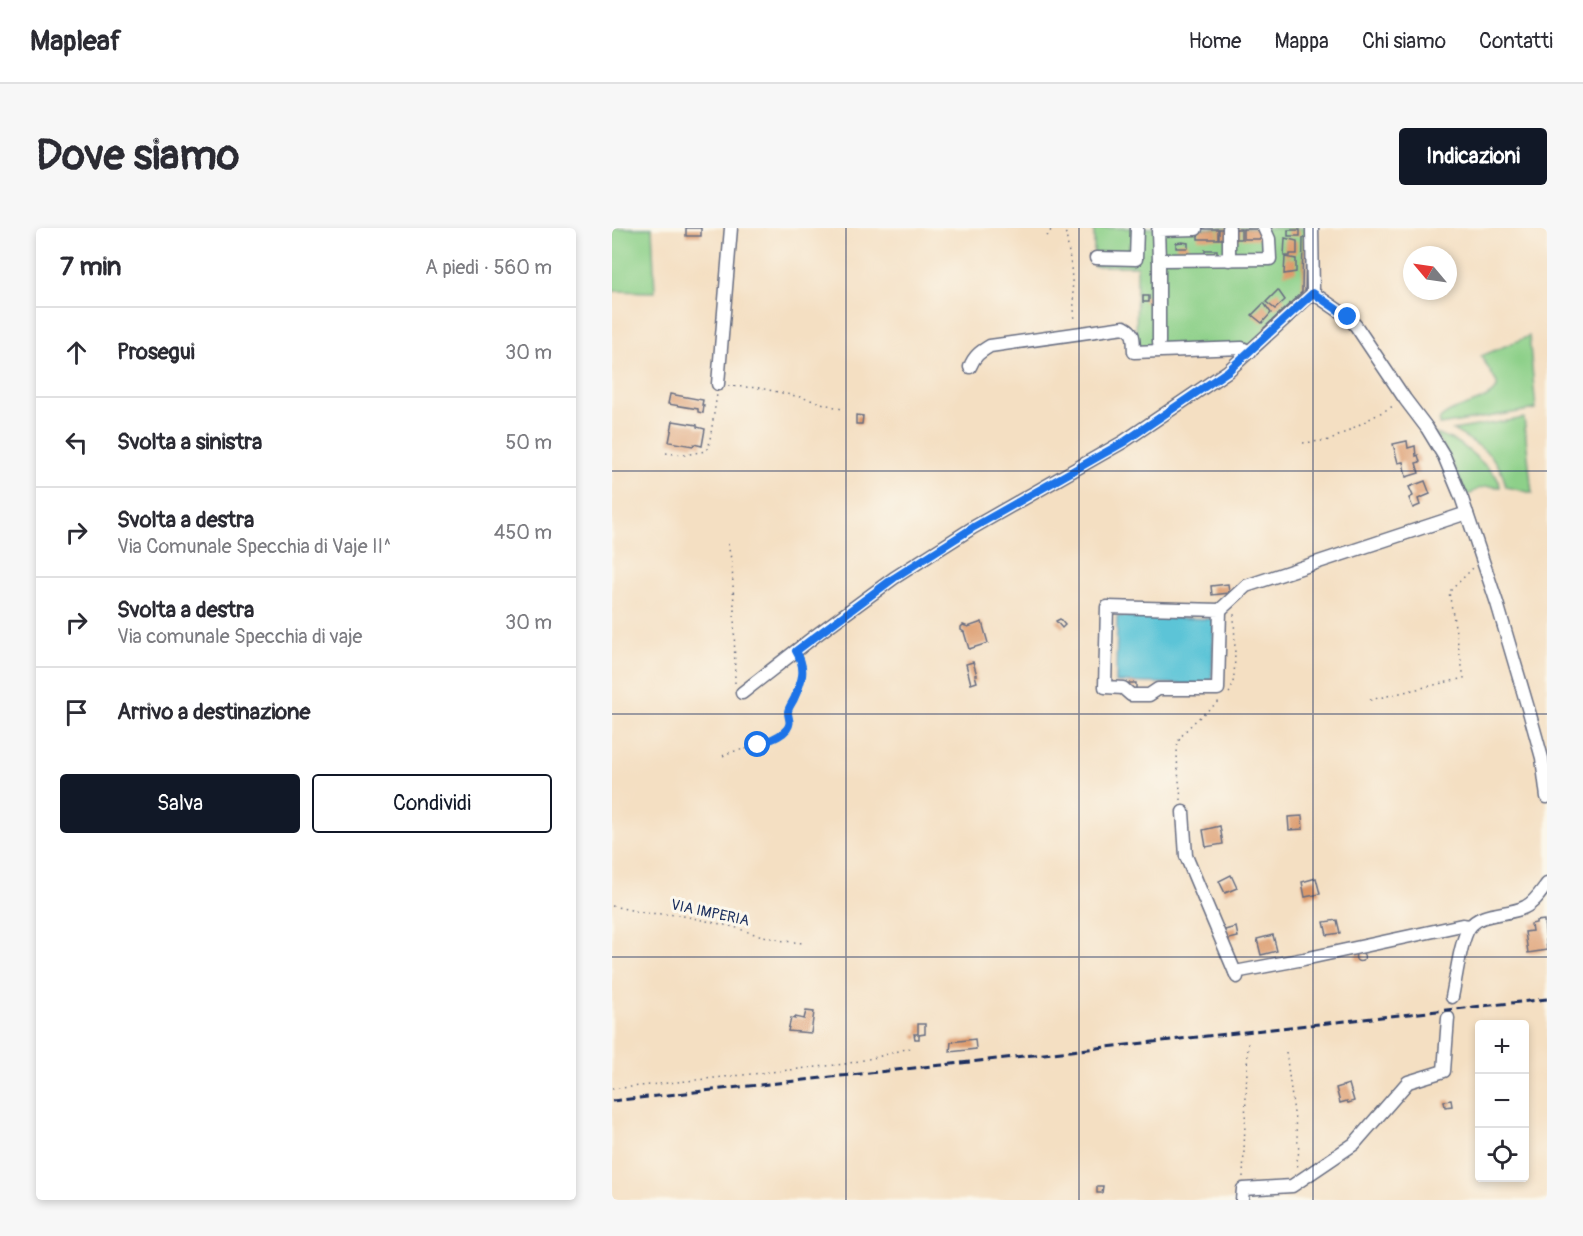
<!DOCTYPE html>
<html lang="it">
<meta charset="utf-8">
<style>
body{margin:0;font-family:Pangolin,sans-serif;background:#f7f7f7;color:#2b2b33}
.controls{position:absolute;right:18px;bottom:18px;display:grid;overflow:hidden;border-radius:6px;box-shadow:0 3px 9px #0003}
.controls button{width:54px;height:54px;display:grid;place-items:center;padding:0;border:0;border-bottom:2px solid #e1e1e2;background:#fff;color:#2b2b33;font:30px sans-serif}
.compass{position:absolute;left:791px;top:18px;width:54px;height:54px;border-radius:50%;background:#fff;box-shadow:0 3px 9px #0003;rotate:299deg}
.stop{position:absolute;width:18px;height:18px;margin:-14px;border:4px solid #1a73e8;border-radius:50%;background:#fff}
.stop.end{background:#1a73e8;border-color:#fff;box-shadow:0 2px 6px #0008}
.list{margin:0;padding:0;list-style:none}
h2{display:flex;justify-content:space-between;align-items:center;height:78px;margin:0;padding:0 24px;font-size:26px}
h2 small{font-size:20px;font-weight:400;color:#7c7c81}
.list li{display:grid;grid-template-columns:39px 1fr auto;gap:18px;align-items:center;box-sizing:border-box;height:90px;padding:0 24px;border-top:2px solid #e1e1e2}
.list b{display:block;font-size:22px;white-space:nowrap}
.list p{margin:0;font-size:20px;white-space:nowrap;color:#7c7c81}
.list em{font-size:20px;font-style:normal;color:#7c7c81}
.actions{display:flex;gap:12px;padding:18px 24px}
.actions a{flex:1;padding:14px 0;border:2px solid #111827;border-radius:6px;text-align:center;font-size:21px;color:#111827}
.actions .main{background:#111827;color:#fff}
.icon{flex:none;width:33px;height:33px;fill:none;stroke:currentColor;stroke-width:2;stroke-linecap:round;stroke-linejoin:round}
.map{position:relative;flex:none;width:935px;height:972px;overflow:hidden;border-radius:6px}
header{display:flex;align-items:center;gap:36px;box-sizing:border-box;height:84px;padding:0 30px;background:#fff;border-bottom:2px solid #e1e1e2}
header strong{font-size:28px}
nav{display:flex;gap:33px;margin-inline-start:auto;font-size:21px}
.intro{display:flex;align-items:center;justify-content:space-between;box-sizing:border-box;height:144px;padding:0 36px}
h1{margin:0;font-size:42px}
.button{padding:15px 27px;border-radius:6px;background:#111827;color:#fff;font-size:21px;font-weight:700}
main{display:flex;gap:36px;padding:0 36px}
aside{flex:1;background:#fff;border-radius:6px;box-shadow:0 3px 9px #0003}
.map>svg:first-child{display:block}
.green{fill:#8dd089;stroke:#548074;stroke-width:1.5}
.water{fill:#5bc4d7;stroke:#3b7a9a;stroke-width:1.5}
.building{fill:#db9869}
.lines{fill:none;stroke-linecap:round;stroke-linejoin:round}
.minor-casing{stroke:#676d81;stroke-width:15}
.path{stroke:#676d81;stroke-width:1.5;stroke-dasharray:1.5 4.5;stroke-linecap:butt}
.minor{stroke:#fff;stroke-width:12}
.rail{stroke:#1b2f5e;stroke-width:3;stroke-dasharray:9 4.5;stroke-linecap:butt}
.route{stroke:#1a73e8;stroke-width:8}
.grid{fill:none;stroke:#1b2f5e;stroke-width:1.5;stroke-opacity:0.55}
.labels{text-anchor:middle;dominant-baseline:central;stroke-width:6;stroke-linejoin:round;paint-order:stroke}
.street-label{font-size:15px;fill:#1b2f5e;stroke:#fbf7ec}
</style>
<header>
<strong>Mapleaf</strong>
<nav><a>Home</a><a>Mappa</a><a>Chi siamo</a><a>Contatti</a></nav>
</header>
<div class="intro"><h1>Dove siamo</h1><a class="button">Indicazioni</a></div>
<main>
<aside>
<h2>7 min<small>A piedi · 560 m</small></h2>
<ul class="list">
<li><svg class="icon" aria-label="ahead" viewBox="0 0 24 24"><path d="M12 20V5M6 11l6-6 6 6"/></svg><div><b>Prosegui</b></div><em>30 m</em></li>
<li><svg class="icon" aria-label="left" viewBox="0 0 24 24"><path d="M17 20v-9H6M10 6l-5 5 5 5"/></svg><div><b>Svolta a sinistra</b></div><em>50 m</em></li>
<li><svg class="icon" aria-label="right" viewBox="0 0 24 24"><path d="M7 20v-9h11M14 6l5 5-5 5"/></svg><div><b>Svolta a destra</b><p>Via Comunale Specchia di Vaje II^</p></div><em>450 m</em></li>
<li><svg class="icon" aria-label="right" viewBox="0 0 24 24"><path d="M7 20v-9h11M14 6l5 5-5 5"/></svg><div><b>Svolta a destra</b><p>Via comunale Specchia di vaje</p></div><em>30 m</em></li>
<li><svg class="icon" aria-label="arrive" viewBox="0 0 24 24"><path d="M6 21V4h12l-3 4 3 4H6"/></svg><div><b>Arrivo a destinazione</b></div></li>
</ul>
<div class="actions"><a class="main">Salva</a><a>Condividi</a></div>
</aside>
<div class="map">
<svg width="935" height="972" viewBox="0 0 935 972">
<rect width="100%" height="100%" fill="#fbf7ec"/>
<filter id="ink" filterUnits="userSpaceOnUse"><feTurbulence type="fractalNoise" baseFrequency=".0167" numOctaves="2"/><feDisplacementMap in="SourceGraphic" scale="12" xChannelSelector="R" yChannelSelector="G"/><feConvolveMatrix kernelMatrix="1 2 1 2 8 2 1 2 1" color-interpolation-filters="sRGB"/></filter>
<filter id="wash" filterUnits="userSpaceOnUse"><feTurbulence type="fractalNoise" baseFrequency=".008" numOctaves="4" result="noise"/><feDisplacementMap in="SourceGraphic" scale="24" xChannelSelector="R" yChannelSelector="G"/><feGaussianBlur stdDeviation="1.35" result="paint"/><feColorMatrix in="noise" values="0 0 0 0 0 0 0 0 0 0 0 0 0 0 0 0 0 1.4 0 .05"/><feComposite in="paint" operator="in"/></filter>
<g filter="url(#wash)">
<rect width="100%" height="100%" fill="#f4dfc2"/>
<g class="green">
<path d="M0,0H40L43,64L0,63Z"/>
<path d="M482,0H694L693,65L639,117L524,122L525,38H482Z"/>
<path d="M917,108L924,181L827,197V192C842,176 873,177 885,160V155L869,128Z"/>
<path d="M912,190L920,265L894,259C888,227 866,217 841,202Z"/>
<path d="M823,206C849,211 865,230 884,248L887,254L888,259C876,258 868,258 859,266L853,267C846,244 836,225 823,206Z"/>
</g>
<path class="water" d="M505,388L602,391L600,457L504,454Z"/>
<g id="blocks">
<g class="building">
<rect x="74" y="0" width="15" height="8"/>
<rect x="586" y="1" width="20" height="10"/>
<rect x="607" y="1" width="22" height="10"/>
<rect x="631" y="1" width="20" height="10"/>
<rect x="676" y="2" width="12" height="6"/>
<path d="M673,10L685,13V26H678V28H672Z"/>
<path d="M691,10H694L693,65L654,102L652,100L690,64Z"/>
<path d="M570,14L576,15V20H564V15Z"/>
<rect x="593" y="22" width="12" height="5"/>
<path d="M673,29L684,31V44L672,46Z"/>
<path d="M666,62L673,72L663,81L654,74Z"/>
<rect x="531" y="68" width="6" height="6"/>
<path d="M652,75L659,85L650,95L640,87Z"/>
<path d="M58,166L91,172L90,177H92L91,185L86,184V181L56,176Z"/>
<path d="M244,187L251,188L250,196H244Z"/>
<path d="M61,193L85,197V199L93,201L90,218L82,216L81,218L57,214Z"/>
<path d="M795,213L796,220L803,218L804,228L806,227L808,234L804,235L807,245L794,249L791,234L786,235L781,216Z"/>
<path d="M813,253L818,266L806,271L808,277L801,280L797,270L801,268L797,259Z"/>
<path d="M616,356L617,365L600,367L599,358Z"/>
<path d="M448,391L453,397L450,400L444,393Z"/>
<path d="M370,394L376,415L357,421L352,404L349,402V399L351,397L356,399Z"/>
<path d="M361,434L365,447H363L365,454L359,456L354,436Z"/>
<rect x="517" y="455" width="7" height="6"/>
<path d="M690,588L691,601L677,602L676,589Z"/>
<path d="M608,598L611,616L594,619L591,602Z"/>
<path d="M619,647L625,660L613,665L607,653Z"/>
<path d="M704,650L708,666L693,669L690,654Z"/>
<path d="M725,692L728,705L715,707L712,694Z"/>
<path d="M932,692L935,722L916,725L913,704L920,703L919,696L924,695V693Z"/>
<path d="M624,699L626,709L614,712L609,703Z"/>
<path d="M661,707L665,723L649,727L645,711Z"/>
<circle cx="748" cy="729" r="4.5"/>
<path d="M194,783L202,784L199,805L176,803L179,790L183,791V789L192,791Z"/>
<path d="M306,796H313V806L307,807V811H303L302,806H306Z"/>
<path d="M363,811L364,821L338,824L339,814Z"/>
<path d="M737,856L742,873L736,875L735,873L728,875L724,860Z"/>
<path d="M839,872L840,878L833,879L832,873Z"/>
<path d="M485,958H491L490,965H485Z"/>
</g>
</g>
</g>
<g filter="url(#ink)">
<use href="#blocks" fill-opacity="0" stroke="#676d81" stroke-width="1.5"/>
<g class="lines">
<g class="minor-casing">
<g id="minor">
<path d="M700,0L701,65L736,89L744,98L793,171L815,200L832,228L850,271L885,375L918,487L930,530L935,569"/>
<path d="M484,30L524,31L525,0"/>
<path d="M547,32L546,2L584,1V0"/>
<path d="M617,32V0"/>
<path d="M547,114V32L658,31L657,11L652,0"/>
<path d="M358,139C362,128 368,124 378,118L512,99C524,105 521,112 522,124L630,120L638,124"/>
<path d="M106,156L119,0"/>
<path d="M495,379L608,382L606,461H546L537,467H519L511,460L493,459Z"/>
<path d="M608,382L634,358L855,285"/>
<path d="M130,465L203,408L282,350L362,299L511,214L616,143L701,65"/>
<path d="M571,584L574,628L625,749"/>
<path d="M623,744L692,731L850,697L858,698"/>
<path d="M840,769C844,751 848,713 857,700C868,683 896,688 913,679C922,675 929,664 935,656"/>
<path d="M630,972L631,961L680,958L742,916L796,854L832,843L836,790"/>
</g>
</g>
<g class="path">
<path d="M450,0L454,6L459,38L463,94"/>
<path d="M434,8L441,0"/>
<path d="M116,158L148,160L188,169L230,181"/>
<path d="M691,215L719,212L783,177"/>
<path d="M54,225L72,227L94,223L97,218L105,166"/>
<path d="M116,316L120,336L122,378L123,456"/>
<path d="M617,465C626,455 622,400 622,384"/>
<path d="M758,472L852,450L837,364L861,340"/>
<path d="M111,528C118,523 125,523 133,521C145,519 173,509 178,497C180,491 176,488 176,483C177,482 180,476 181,475C187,462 194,448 189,434"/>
<path d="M569,572C568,558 563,527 566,515C570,502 597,481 609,472"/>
<path d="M0,678L33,685L67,687L122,699L139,705L172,713L191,715"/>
<path d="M674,824L687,923L685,933L686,942"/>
<path d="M0,861L233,836L265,829L301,819"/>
<path d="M631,949L636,815"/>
</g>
<use href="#minor" class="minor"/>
<path class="rail" d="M0,873L935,771"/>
</g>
</g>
<g class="lines" filter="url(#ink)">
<path class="route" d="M146,517C156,512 168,510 175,501C180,494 176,491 176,484C176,480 180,475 182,471C190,453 195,441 184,423L282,350L362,299L512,214L616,143L701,65L736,89"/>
</g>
<path class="grid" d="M234,0V972M467,0V972M701,0V972M0,243H935M0,486H935M0,729H935"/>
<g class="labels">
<g class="street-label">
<text transform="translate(98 685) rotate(12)">VIA IMPERIA</text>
</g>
</g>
</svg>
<div class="controls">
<button>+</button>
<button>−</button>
<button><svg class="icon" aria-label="locate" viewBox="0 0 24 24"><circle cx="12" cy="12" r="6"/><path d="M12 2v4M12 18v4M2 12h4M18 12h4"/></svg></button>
</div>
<svg class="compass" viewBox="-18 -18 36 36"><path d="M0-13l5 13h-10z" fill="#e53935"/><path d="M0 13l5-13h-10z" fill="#7c7c81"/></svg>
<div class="stop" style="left:146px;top:517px"></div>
<div class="stop end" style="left:736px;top:89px"></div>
</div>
</main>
